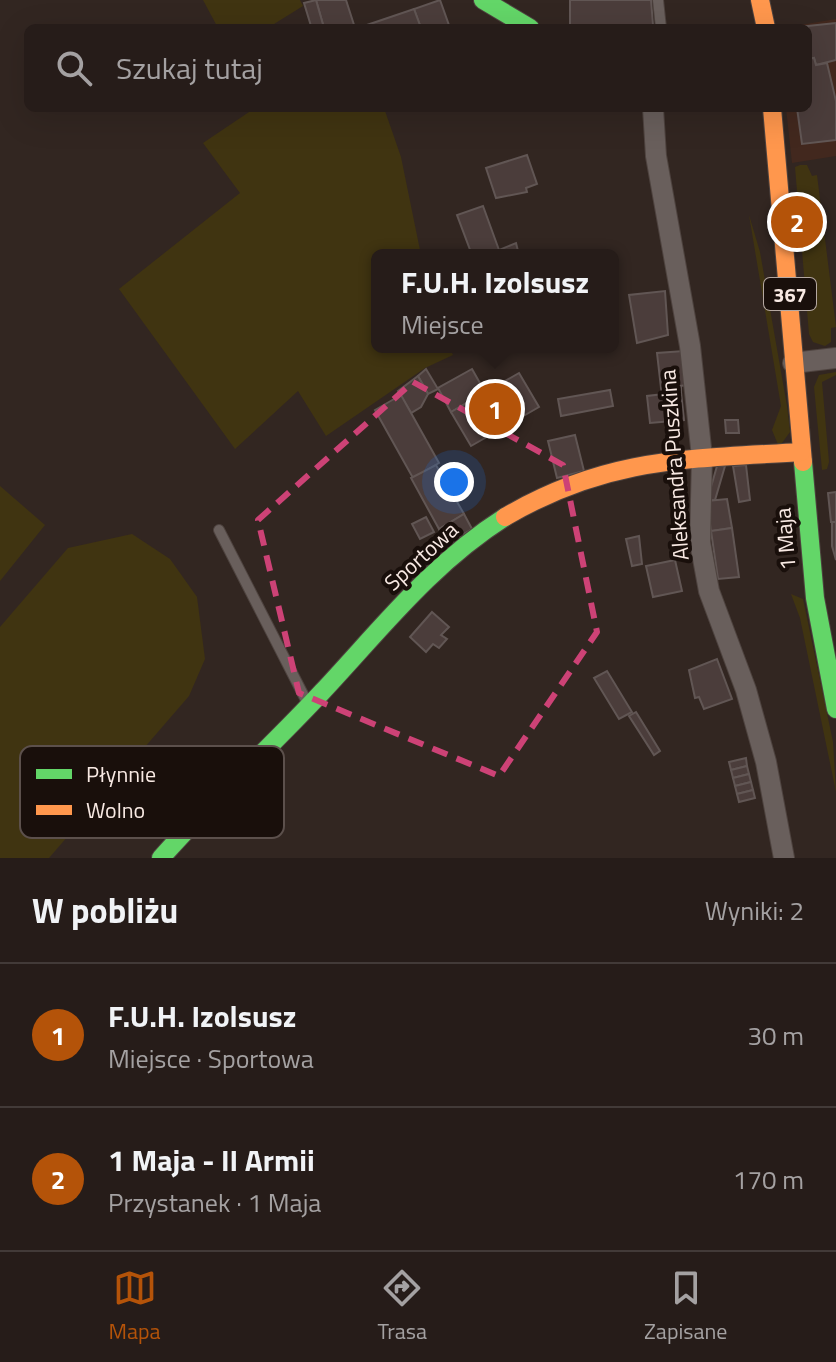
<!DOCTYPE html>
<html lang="pl">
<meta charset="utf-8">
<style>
body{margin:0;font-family:"Titillium Web",sans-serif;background:#2e2522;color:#f1f3f6}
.you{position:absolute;left:454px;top:482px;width:28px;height:28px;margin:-20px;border:6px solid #fff;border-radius:50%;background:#1a73e8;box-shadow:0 0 0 12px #1a73e833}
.badge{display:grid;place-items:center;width:52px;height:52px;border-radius:50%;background:#b45309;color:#fff;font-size:26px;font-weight:700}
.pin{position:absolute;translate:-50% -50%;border:4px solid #fff;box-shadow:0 2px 8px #0006}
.popup{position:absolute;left:371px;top:249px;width:248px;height:104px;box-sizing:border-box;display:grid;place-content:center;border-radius:12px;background:#261c19;filter:drop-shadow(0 2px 6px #0005);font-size:26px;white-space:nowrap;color:#a4a1a2}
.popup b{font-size:30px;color:#f1f3f6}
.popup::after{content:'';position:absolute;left:50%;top:100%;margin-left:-16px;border:16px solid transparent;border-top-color:#261c19}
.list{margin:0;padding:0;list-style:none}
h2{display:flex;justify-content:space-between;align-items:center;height:104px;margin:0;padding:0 32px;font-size:34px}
h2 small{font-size:26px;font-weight:400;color:#a4a1a2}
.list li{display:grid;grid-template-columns:52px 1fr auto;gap:24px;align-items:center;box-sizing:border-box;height:144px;padding:0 32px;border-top:2px solid #423a38}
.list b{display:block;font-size:30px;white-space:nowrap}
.list p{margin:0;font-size:26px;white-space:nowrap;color:#a4a1a2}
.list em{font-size:26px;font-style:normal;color:#a4a1a2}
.icon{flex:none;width:44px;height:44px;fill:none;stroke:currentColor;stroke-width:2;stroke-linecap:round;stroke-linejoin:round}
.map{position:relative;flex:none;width:836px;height:858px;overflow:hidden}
.search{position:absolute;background:#261c19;box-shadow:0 8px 32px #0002;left:24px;right:24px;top:24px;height:88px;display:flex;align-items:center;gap:20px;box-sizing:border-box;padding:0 28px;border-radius:12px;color:#a4a1a2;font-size:30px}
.sheet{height:392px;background:#261c19}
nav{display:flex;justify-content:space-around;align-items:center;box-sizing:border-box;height:112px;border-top:2px solid #423a38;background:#261c19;font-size:22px;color:#a4a1a2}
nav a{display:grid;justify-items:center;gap:4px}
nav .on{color:#b45309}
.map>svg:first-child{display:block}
.built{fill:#42281e}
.green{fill:#403411}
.building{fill:#4b3d3b;stroke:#615654;stroke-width:2}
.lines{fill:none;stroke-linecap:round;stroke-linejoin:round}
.lane-casing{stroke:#4e433f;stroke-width:12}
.street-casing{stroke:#4e433f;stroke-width:22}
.fast-casing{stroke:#4e433f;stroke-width:20}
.slow-casing{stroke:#4e433f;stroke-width:20}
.lane{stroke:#695f5c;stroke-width:10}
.street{stroke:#695f5c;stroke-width:20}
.fast{stroke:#63d668;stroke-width:18}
.slow{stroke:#ff974d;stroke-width:18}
.marked{fill:none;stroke:#cd4276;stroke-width:6;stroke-dasharray:16 10;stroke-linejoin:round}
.labels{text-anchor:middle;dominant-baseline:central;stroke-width:8;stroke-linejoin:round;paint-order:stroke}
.shield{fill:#190f0b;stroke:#b5a8a2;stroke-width:2}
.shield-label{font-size:20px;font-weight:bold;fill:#f8e9e3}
.street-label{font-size:22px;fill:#f8e9e3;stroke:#190f0b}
.key{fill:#190f0b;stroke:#5c504c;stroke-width:2}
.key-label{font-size:22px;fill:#f8e9e3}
</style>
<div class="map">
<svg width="836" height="858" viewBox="0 0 836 858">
<rect width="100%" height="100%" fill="#322621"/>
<path class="built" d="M836,19V156L792,163L786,108H808V28H782Z"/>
<g class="green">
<path d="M203,0H300L303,6L274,24L275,28H218Z"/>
<path d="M255,108H384L401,157L421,255H377V347H449L453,355L425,368L326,436L298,391L235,449L119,289L240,193L203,143Z"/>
<path d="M800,165H807L812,176L817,175L836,327L831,328V342L825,346L813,342L809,334L795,167Z"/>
<path d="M749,215L760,252L787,406L790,432L779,447L772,430L781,406Z"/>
<path d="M836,372V375L822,382L829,462L827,469L822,470L814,387L819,375Z"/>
<path d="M0,486L45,525L0,581Z"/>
<path d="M132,534L170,559L197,597L205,659L189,696L49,858H0V627L68,548Z"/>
<path d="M791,594L803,599L833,742L836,792L800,618Z"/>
</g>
<g class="building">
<path d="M316,0H346L355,28H324Z"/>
<path d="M316,0L324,28H303L311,26L304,3Z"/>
<path d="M440,0L450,28H421L414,9Z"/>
<path d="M570,0H651L653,25L650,28H614L570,25Z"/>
<path d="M414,9L421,28H368L367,25Z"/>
<path d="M836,23V60L816,65L814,58L808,59V28H789Z"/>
<path d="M814,58L816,65L827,63L836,101V140L802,144L797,108H808V59Z"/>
<path d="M527,155L537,184L526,188L527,192L496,198L486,168Z"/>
<path d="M483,206L499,250L501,255H472L457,215Z"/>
<path d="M516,243L519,255H501L499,250Z"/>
<path d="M665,291L668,335L637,343L629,295Z"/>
<path d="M684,351L688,385L661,388L657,353Z"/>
<path d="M426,369L438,389L428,394L418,376Z"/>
<path d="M472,369L485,392L451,412L438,388Z"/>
<path d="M519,373L539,407L471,446L451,412Z"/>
<path d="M418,376L428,394L421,407L411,413L398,391Z"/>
<path d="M681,386V392L662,395L661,388Z"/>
<path d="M610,390L613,406L561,416L558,399Z"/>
<path d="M681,392L684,420L650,423L647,396Z"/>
<path d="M401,395L439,463L413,478L375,410Z"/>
<path d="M725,420H738L739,433H726Z"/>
<path d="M575,435L584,471L557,478L548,441Z"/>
<path d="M436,465L464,514L439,529L411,478Z"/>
<path d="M746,465L750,500L739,502L733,466Z"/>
<path d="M717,466H725L715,500L707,501Z"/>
<path d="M836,492V522H831L828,493Z"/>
<path d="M727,499L732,528L711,531L707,501Z"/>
<path d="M464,514L472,529L447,544L439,529Z"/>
<path d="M426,517L434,532L420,539L412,524Z"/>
<path d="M832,522H836V560L832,546Z"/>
<path d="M732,528L739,577L718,579L711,531Z"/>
<path d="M639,536L642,564L632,566L626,539Z"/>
<path d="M675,560L682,591L653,597L646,566Z"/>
<path d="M432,612L449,627L441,635L447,639L439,648L433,644L426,652L410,637Z"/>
<path d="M717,659L732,699L704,709L699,697L695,698L689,670Z"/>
<path d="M607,671L632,712L619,719L594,678Z"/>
<path d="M636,712L660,751L654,755L629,716Z"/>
<path d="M746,758L747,766L731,770L729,762Z"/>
<path d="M747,766L749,774L733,778L731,770Z"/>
<path d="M749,774L751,782L735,786L733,778Z"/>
<path d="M751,782L753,790L737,794L735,786Z"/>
<path d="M753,790L755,798L739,802L737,794Z"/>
</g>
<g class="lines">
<g class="lane-casing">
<g id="lane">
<path d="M658,0L661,28"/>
<path d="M219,530L308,704"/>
</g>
</g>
<g class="street-casing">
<g id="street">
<path d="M653,108L656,156L690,346L702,457L700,542L709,591L746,690L766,762L784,858"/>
<path d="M793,363L836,358"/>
</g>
</g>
<g class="fast-casing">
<g id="fast">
<path d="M483,0L530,28"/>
<path d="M803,462L815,598L836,709"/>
<path d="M161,858C212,800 269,749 322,692C381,629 431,564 505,517"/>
</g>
</g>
<g class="slow-casing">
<g id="slow">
<path d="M760,0L766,28"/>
<path d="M772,108L803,462"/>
<path d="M505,517C607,457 688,459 801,452"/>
</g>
</g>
<use href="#lane" class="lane"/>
<use href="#street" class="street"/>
<use href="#fast" class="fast"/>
<use href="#slow" class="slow"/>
</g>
<path class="marked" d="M413,382L563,465L597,632L499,776L299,693L258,520Z"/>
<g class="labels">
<rect class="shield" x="764" y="278" width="52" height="32" rx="6"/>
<g class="shield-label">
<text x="790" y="294">367</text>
</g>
<g class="street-label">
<text transform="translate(674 465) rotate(-94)">Aleksandra Puszkina</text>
<text transform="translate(785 539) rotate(-95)">1 Maja</text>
<text transform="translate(421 556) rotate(-42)">Sportowa</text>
</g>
</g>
<rect x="20" y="746" width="264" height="92" rx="12" class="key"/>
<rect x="36" y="769" width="36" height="10" fill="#63d668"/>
<rect x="36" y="805" width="36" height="10" fill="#ff974d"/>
<g class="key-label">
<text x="86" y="782">Płynnie</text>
<text x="86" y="818">Wolno</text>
</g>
</svg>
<div class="you"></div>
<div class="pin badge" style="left:495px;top:409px">1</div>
<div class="popup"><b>F.U.H. Izolsusz</b>Miejsce</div>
<div class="pin badge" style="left:797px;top:222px">2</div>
<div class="search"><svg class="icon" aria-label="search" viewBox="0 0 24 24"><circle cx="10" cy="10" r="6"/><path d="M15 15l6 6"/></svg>Szukaj tutaj</div>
</div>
<section class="sheet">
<h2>W pobliżu<small>Wyniki: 2</small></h2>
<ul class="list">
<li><span class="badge">1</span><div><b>F.U.H. Izolsusz</b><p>Miejsce · Sportowa</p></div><em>30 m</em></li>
<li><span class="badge">2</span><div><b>1 Maja - II Armii</b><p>Przystanek · 1 Maja</p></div><em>170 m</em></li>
</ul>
</section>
<nav>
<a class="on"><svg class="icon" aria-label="map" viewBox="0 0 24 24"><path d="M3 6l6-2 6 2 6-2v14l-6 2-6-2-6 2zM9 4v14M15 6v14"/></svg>Mapa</a>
<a><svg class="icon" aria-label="directions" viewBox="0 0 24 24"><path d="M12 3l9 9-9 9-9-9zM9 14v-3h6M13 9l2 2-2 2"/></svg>Trasa</a>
<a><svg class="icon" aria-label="saved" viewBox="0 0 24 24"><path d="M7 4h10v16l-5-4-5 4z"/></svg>Zapisane</a>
</nav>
